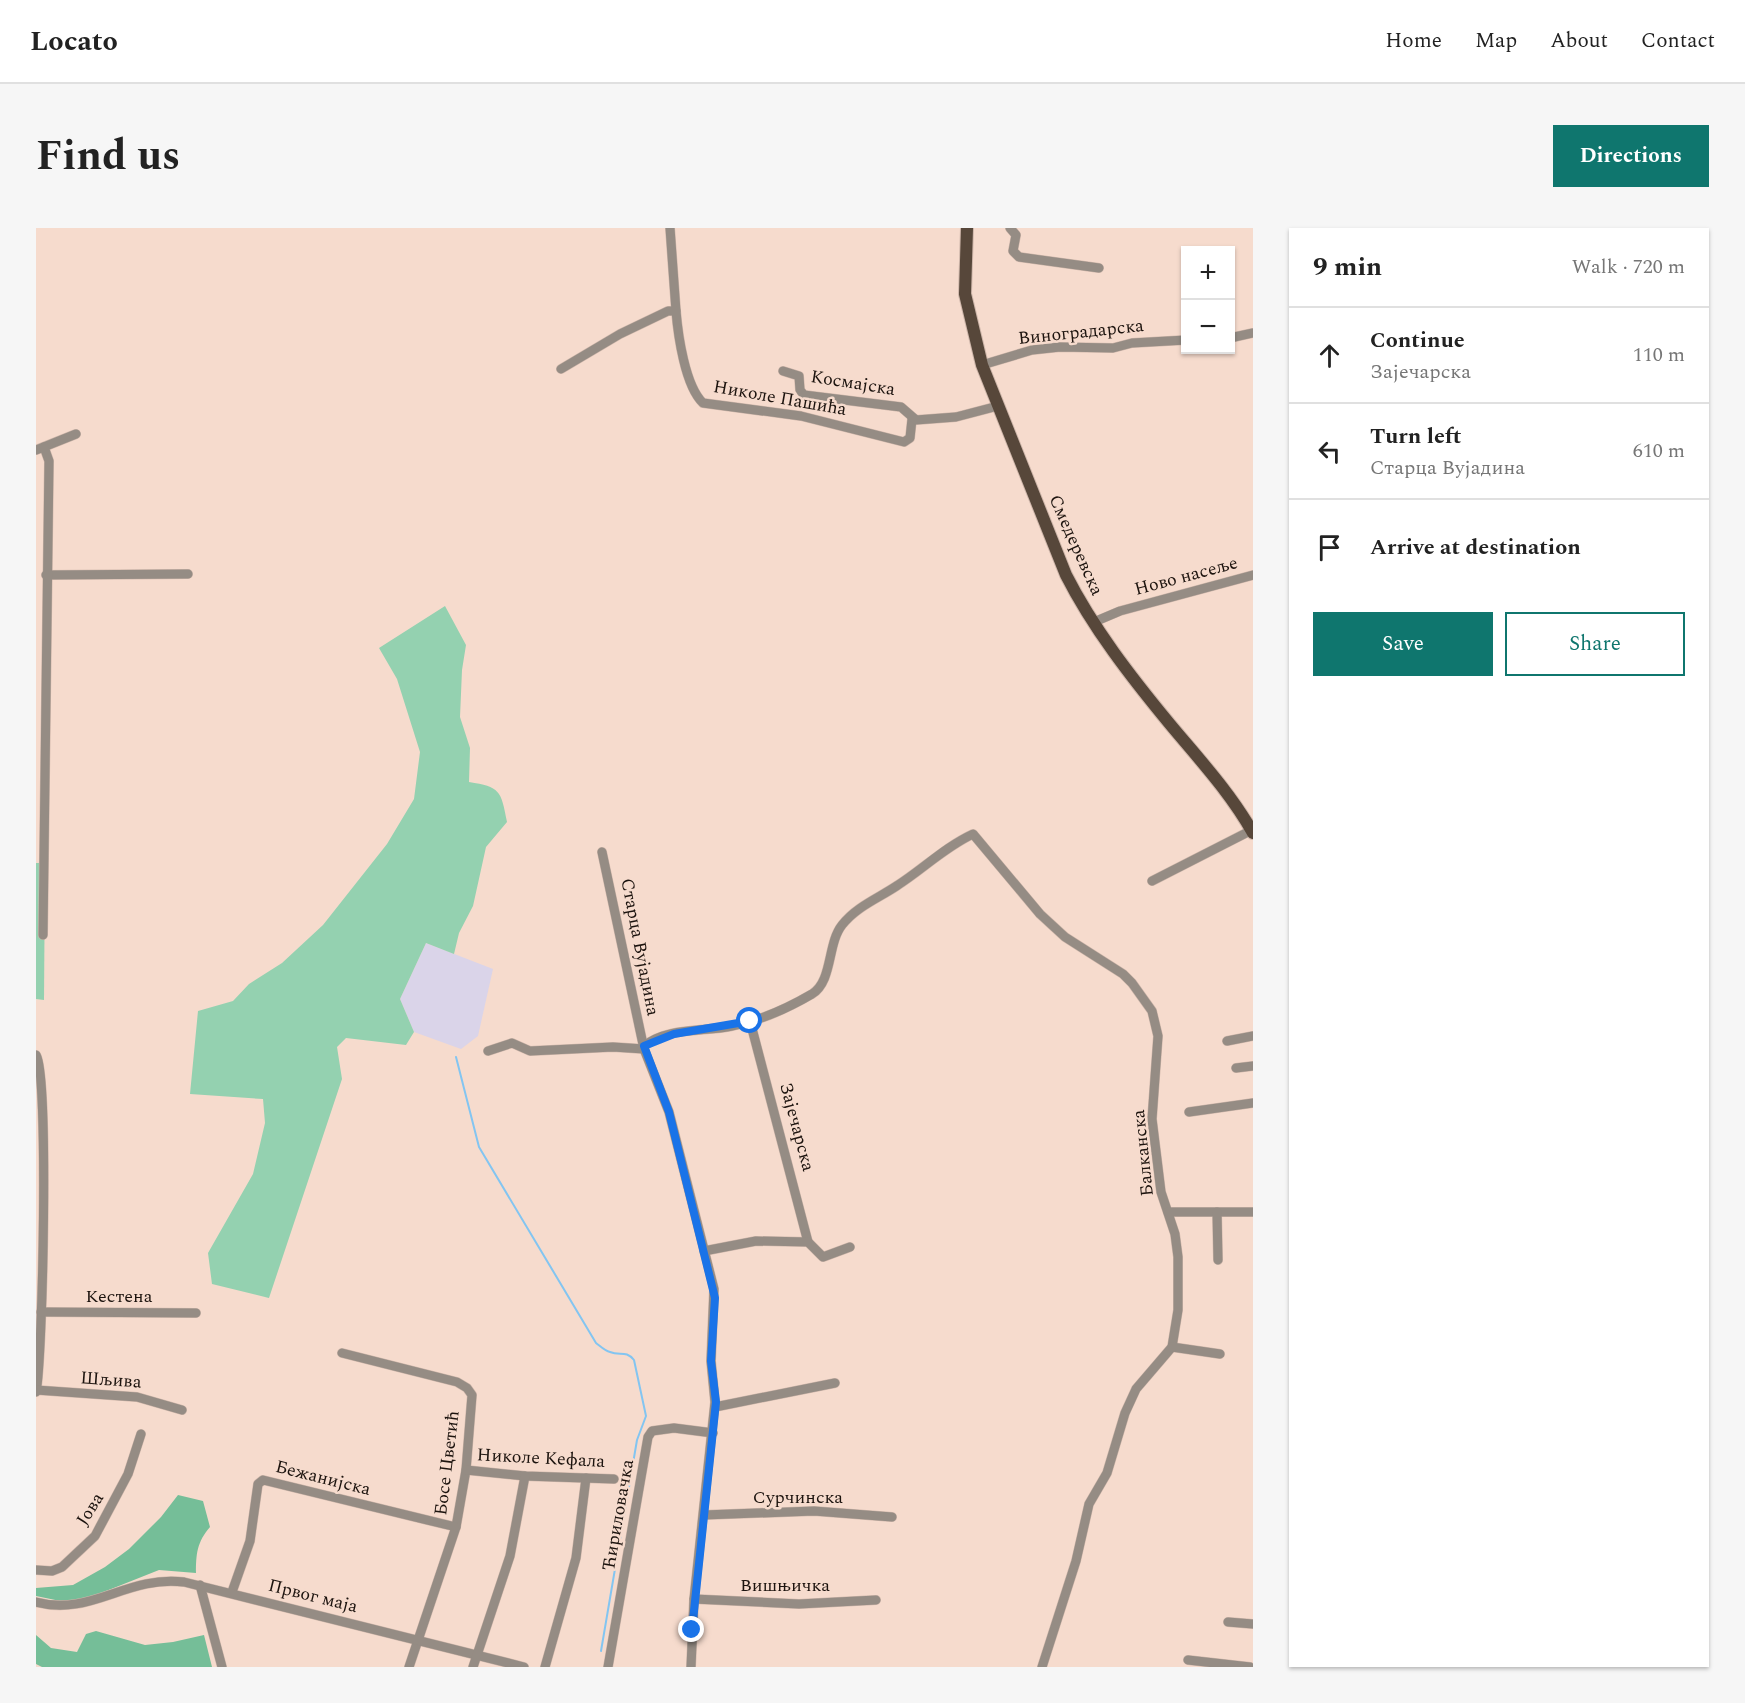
<!DOCTYPE html>
<meta charset="utf-8">
<style>
body{margin:0;font-family:Spectral,serif;background:#f6f6f6;color:#222}
.controls{position:absolute;right:18px;top:18px;display:grid;overflow:hidden;border-radius:0px;box-shadow:0 2px 4px #0004}
.controls button{width:54px;height:54px;display:grid;place-items:center;padding:0;border:0;border-bottom:2px solid #e0e0e0;background:#fff;color:#222;font:30px sans-serif}
.stop{position:absolute;width:18px;height:18px;margin:-14px;border:4px solid #1a73e8;border-radius:50%;background:#fff}
.stop.end{background:#1a73e8;border-color:#fff;box-shadow:0 2px 6px #0008}
.list{margin:0;padding:0;list-style:none}
h2{display:flex;justify-content:space-between;align-items:center;height:78px;margin:0;padding:0 24px;font-size:26px}
h2 small{font-size:20px;font-weight:400;color:#767676}
.list li{display:grid;grid-template-columns:39px 1fr auto;gap:18px;align-items:center;box-sizing:border-box;height:96px;padding:0 24px;border-top:2px solid #e0e0e0}
.list b{display:block;font-size:22px;white-space:nowrap}
.list p{margin:0;font-size:20px;white-space:nowrap;color:#767676}
.list em{font-size:20px;font-style:normal;color:#767676}
.actions{display:flex;gap:12px;padding:18px 24px}
.actions a{flex:1;padding:14px 0;border:2px solid #0f766e;border-radius:0px;text-align:center;font-size:21px;color:#0f766e}
.actions .main{background:#0f766e;color:#fff}
.icon{flex:none;width:33px;height:33px;fill:none;stroke:currentColor;stroke-width:2;stroke-linecap:round;stroke-linejoin:round}
.map{position:relative;flex:none;width:1217px;height:1439px;overflow:hidden;border-radius:0px}
header{display:flex;align-items:center;gap:36px;box-sizing:border-box;height:84px;padding:0 30px;background:#fff;border-bottom:2px solid #e0e0e0}
header strong{font-size:28px}
nav{display:flex;gap:33px;margin-inline-start:auto;font-size:21px}
.intro{display:flex;align-items:center;justify-content:space-between;box-sizing:border-box;height:144px;padding:0 36px}
h1{margin:0;font-size:42px}
.button{padding:15px 27px;border-radius:0px;background:#0f766e;color:#fff;font-size:21px;font-weight:700}
main{display:flex;gap:36px;padding:0 36px}
aside{flex:1;background:#fff;border-radius:0px;box-shadow:0 2px 4px #0004}
.map>svg:first-child{display:block}
.industrial{fill:#dad4e9}
.green{fill:#94d1b0}
.forest{fill:#75be98}
.lines{fill:none;stroke-linecap:round;stroke-linejoin:round}
.stream{stroke:#83c5f1;stroke-width:2}
.minor-casing{stroke:#cfb7ab;stroke-width:10}
.major-casing{stroke:#cfb7ab;stroke-width:14}
.minor{stroke:#958c84;stroke-width:9}
.major{stroke:#57473a;stroke-width:12}
.route{stroke:#1a73e8;stroke-width:8}
.labels{text-anchor:middle;dominant-baseline:central;stroke-width:5;stroke-linejoin:round;paint-order:stroke}
.street-label{font-size:18px;fill:#1c130e;stroke:#f6dbcd}
</style>
<header>
<strong>Locato</strong>
<nav><a>Home</a><a>Map</a><a>About</a><a>Contact</a></nav>
</header>
<div class="intro"><h1>Find us</h1><a class="button">Directions</a></div>
<main>
<div class="map">
<svg width="1217" height="1439" viewBox="0 0 1217 1439">
<rect width="100%" height="100%" fill="#f6dbcd"/>
<path class="industrial" d="M390,715L457,741L442,808L425,821L378,804L364,771Z"/>
<g class="green">
<path d="M409,378L430,417L426,442L424,489L434,520L433,554C464,559 465,562 471,594L450,619L437,678L423,705L418,726L390,715L364,771L378,804L370,817L310,810L301,819L306,851L233,1070L176,1056L172,1025L217,946L229,895L227,871L154,866L162,783L197,773L213,756L246,735L287,697L351,616L378,571L384,524L361,451L343,420Z"/>
<path d="M0,635H9L8,772L0,771Z"/>
</g>
<g class="forest">
<path d="M142,1267L167,1273L174,1299C161,1314 160,1326 160,1345L123,1342L45,1373L29,1374L0,1368V1360L37,1357L69,1339L93,1321L125,1289Z"/>
<path d="M60,1403L109,1417L137,1414L168,1407L176,1439H6L0,1436V1407L15,1420L41,1424L50,1406Z"/>
</g>
<g class="lines">
<path class="stream" d="M420,829L443,919L560,1115C564,1118 569,1123 574,1124C584,1128 590,1122 598,1132L610,1188L601,1212L565,1423"/>
<g class="minor-casing">
<g id="minor">
<path d="M634,0L640,83"/>
<path d="M974,0L980,7L977,23L983,29L1063,40"/>
<path d="M1194,110L1217,105"/>
<path d="M946,137L996,122L1024,119L1077,120L1096,115L1150,112"/>
<path d="M525,141L584,106L632,83H640C642,107 649,158 667,175L765,188L868,214L874,210L876,191"/>
<path d="M747,143L763,148L764,162L768,167L865,179L880,192L920,189L962,178"/>
<path d="M0,222L40,206"/>
<path d="M10,347L152,346"/>
<path d="M1058,394L1084,383L1217,347"/>
<path d="M566,624L608,821L633,884L678,1061L675,1133L679,1174L658,1371L655,1439"/>
<path d="M1116,653L1216,602"/>
<path d="M7,707L13,233L8,219"/>
<path d="M714,793L772,1014"/>
<path d="M1191,813L1217,808"/>
<path d="M608,818C631,799 668,804 696,798C723,793 752,780 776,766C797,753 791,716 806,697C821,678 843,670 862,657C887,641 909,619 937,606L1004,686L1029,709L1087,746L1096,755L1116,783L1122,808L1116,891L1125,964L1139,1006L1142,1029V1082L1136,1119L1100,1161L1089,1185L1071,1245L1053,1276L1040,1333L1006,1439"/>
<path d="M452,823L476,815L494,823L577,819L608,821"/>
<path d="M0,827C13,842 7,1131 0,1164"/>
<path d="M1200,840L1217,838"/>
<path d="M1153,884L1217,875"/>
<path d="M1132,984H1217"/>
<path d="M1181,984L1182,1032"/>
<path d="M668,1023L720,1013L772,1014L787,1029L814,1019"/>
<path d="M5,1084L160,1085"/>
<path d="M1136,1119L1184,1126"/>
<path d="M306,1125L421,1154L431,1160L436,1167L430,1242L420,1299L373,1439"/>
<path d="M0,1162L101,1169L146,1182"/>
<path d="M679,1179L799,1155"/>
<path d="M430,1242L489,1248L578,1251"/>
<path d="M668,1287L778,1283L856,1289"/>
<path d="M0,1342L16,1343L26,1339L59,1308L92,1246L105,1206"/>
<path d="M164,1357L186,1439"/>
<path d="M196,1364L214,1313L222,1256L227,1252L420,1299"/>
<path d="M658,1371L763,1376L840,1372"/>
<path d="M0,1374C55,1389 90,1347 148,1354L488,1439"/>
<path d="M1192,1394L1217,1396"/>
<path d="M1152,1432L1214,1439"/>
<path d="M437,1439L474,1328L489,1248"/>
<path d="M509,1439L540,1330L550,1250"/>
<path d="M572,1439L612,1209L616,1203L638,1200L677,1205"/>
</g>
</g>
<g class="major-casing">
<path id="major" d="M931,0L929,66L946,137L1030,347C1057,400 1095,449 1133,495C1162,530 1194,564 1217,605"/>
</g>
<use href="#minor" class="minor"/>
<use href="#major" class="major"/>
</g>
<g class="lines">
<path class="route" d="M656,1402L680,1174L675,1133L679,1070L633,884L608,818L638,806L714,793"/>
</g>
<g class="labels">
<g class="street-label">
<text transform="translate(1045 104) rotate(-6)">Виноградарска</text>
<text transform="translate(817 155) rotate(9)">Космајска</text>
<text transform="translate(744 170) rotate(10)">Николе Пашића</text>
<text transform="translate(1040 317) rotate(66)">Смедеревска</text>
<text transform="translate(1150 348) rotate(-15)">Ново насеље</text>
<text transform="translate(604 719) rotate(79)">Старца Вујадина</text>
<text transform="translate(761 899) rotate(75)">Зајечарска</text>
<text transform="translate(1107 925) rotate(-96)">Балканска</text>
<text x="83" y="1068">Кестена</text>
<text transform="translate(75 1152) rotate(4)">Шљива</text>
<text transform="translate(505 1230) rotate(3)">Николе Кефала</text>
<text transform="translate(411 1235) rotate(-83)">Босе Цветић</text>
<text transform="translate(287 1250) rotate(14)">Бежанијска</text>
<text x="762" y="1269">Сурчинска</text>
<text transform="translate(54 1281) rotate(-58)">Јова</text>
<text transform="translate(582 1287) rotate(-80)">Ћириловачка</text>
<text x="749" y="1357">Вишњичка</text>
<text transform="translate(277 1368) rotate(14)">Првог маја</text>
</g>
</g>
</svg>
<div class="controls">
<button>+</button>
<button>−</button>
</div>
<div class="stop" style="left:714px;top:793px"></div>
<div class="stop end" style="left:656px;top:1402px"></div>
</div>
<aside>
<h2>9 min<small>Walk · 720 m</small></h2>
<ul class="list">
<li><svg class="icon" aria-label="ahead" viewBox="0 0 24 24"><path d="M12 20V5M6 11l6-6 6 6"/></svg><div><b>Continue</b><p>Зајечарска</p></div><em>110 m</em></li>
<li><svg class="icon" aria-label="left" viewBox="0 0 24 24"><path d="M17 20v-9H6M10 6l-5 5 5 5"/></svg><div><b>Turn left</b><p>Старца Вујадина</p></div><em>610 m</em></li>
<li><svg class="icon" aria-label="arrive" viewBox="0 0 24 24"><path d="M6 21V4h12l-3 4 3 4H6"/></svg><div><b>Arrive at destination</b></div></li>
</ul>
<div class="actions"><a class="main">Save</a><a>Share</a></div>
</aside>
</main>
